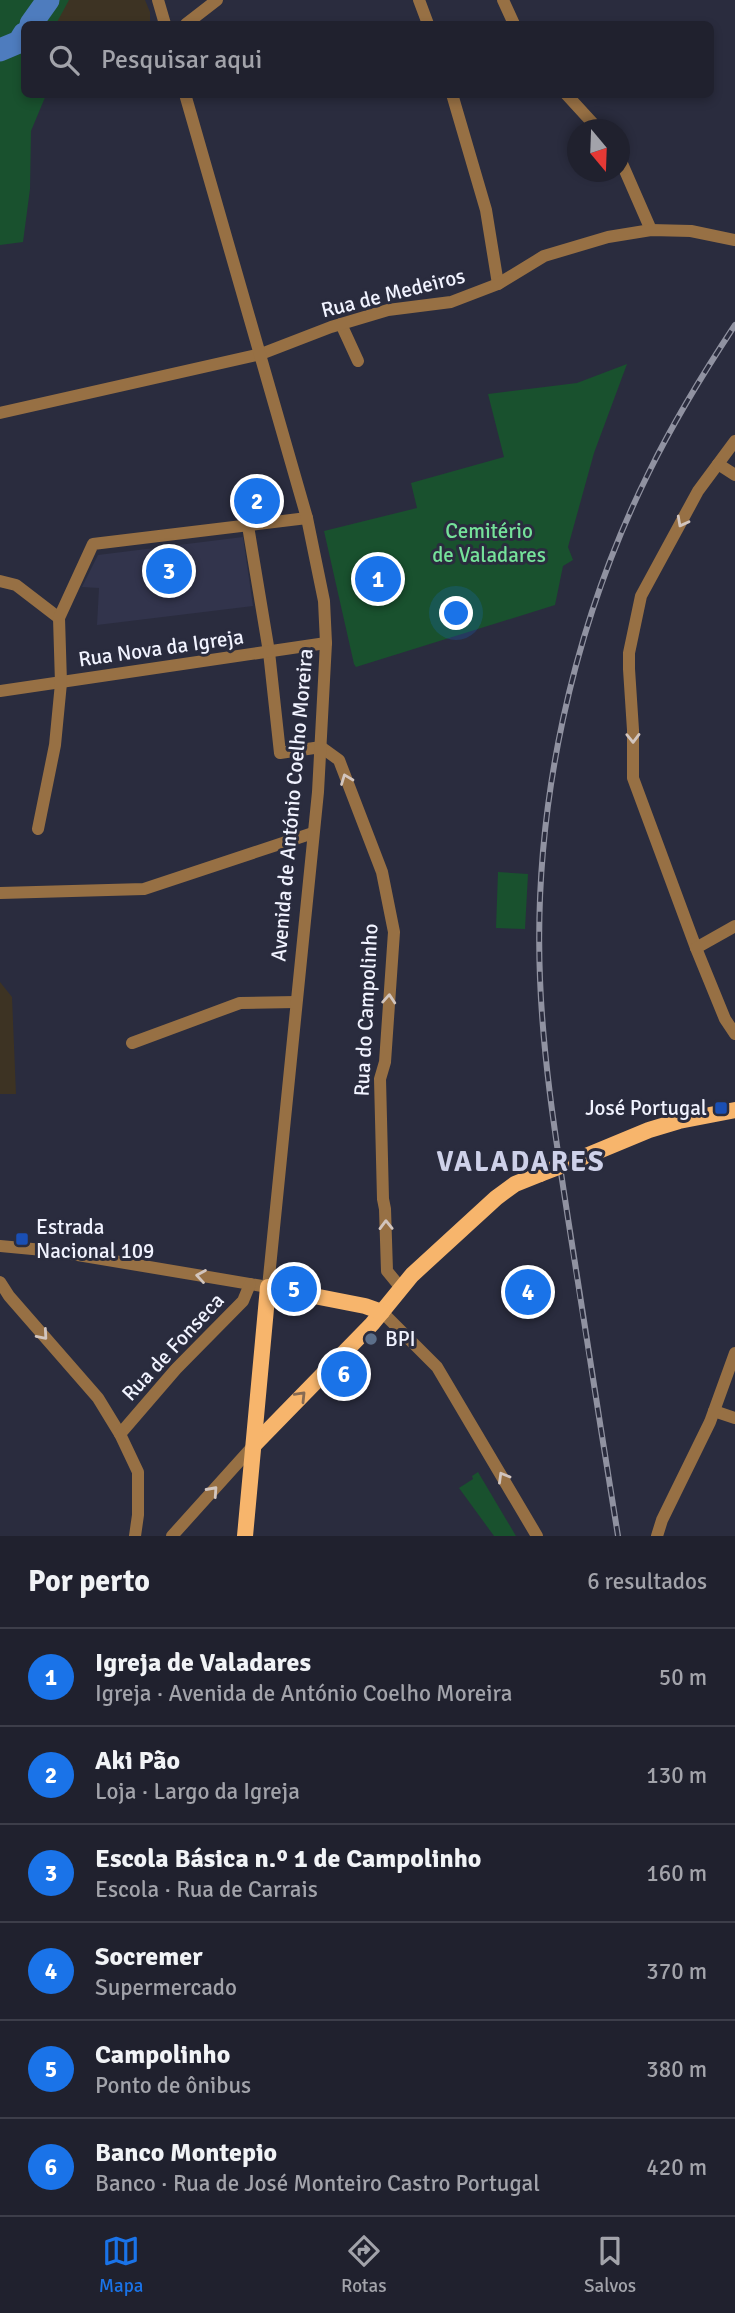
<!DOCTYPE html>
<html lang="pt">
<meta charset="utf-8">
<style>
body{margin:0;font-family:Signika,sans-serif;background:#2d2e3a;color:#f1f3f6}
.compass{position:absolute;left:567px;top:119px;width:63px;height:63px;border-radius:50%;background:#20212e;box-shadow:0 4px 10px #0003;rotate:161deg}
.you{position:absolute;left:457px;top:614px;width:24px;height:24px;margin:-18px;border:5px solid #fff;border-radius:50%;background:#1a73e8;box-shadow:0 0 0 10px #1a73e833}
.badge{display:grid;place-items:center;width:46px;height:46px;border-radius:50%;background:#1a73e8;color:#fff;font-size:23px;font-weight:700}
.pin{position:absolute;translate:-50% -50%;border:4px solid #fff;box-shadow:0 2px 7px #0006}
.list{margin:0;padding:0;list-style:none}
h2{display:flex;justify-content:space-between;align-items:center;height:91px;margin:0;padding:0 28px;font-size:30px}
h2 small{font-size:23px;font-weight:400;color:#a2a3aa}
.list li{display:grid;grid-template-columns:46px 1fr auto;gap:21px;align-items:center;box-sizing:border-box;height:98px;padding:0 28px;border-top:2px solid #3d3e4a}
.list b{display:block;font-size:26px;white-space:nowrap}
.list p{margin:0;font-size:23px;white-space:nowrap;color:#a2a3aa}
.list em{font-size:23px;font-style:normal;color:#a2a3aa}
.icon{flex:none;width:38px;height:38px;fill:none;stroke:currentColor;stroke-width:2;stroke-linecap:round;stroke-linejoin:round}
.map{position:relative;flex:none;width:735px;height:1536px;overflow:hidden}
.search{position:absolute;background:#20212e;box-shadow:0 4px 10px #0003;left:21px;right:21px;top:21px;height:77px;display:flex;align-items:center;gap:18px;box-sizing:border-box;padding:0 24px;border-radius:10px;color:#a2a3aa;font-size:26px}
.sheet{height:679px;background:#20212e}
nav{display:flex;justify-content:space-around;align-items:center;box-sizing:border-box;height:98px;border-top:2px solid #3d3e4a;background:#20212e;font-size:19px;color:#a2a3aa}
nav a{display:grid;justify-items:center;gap:4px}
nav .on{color:#1a73e8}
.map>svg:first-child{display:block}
.commercial{fill:#3d3323}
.built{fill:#32344c}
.green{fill:#19512e}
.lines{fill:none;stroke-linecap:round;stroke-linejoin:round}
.river{stroke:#4e7cbe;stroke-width:23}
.minor{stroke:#977044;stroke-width:12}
.major{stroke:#f7b56c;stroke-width:16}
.rail-casing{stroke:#9092a1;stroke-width:6}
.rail{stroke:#2a2c3e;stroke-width:3.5;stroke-dasharray:10;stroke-linecap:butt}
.major-bridge{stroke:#f7b56c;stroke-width:16}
.oneway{stroke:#d2c5be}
.oneway2{stroke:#866a53}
.transit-dot{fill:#1a4fb4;stroke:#2a2c3e;stroke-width:2.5}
.service-dot{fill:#5c6f8a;stroke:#2a2c3e;stroke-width:2.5}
.labels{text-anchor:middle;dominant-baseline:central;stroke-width:6;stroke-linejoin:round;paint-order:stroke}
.street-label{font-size:21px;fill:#f1f3ff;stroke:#2a2c3e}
.park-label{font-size:21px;fill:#75e29a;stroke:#2a2c3e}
.poi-label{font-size:21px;fill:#f1f3ff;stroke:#2a2c3e;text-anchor:start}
.district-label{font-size:28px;font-weight:bold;letter-spacing:2px;fill:#ced1e9;stroke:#2a2c3e}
</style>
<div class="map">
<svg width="735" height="1536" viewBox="0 0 735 1536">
<rect width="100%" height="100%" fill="#2a2c3e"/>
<g class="commercial">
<path d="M54,0H145L150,12V24H37Z"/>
<path d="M0,982L12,997L16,1094H0Z"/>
</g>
<path class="built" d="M243,537L253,606L97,625L99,588L82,587L98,555Z"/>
<g class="green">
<path d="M0,0H69L56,24H24V94L46,95L31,131L30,189L23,242L0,245Z"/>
<path d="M627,364L594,453L568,547L573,560L563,566L555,605L356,667L354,664L324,531L417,508L411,483L504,457L488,394L577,383Z"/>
<path d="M498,872L528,874L525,929L496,928Z"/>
<path d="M478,1472L516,1536H494L459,1488L473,1479L472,1476Z"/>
</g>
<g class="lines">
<g class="river">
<path d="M31,24L48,0"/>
<path d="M0,50L19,42L24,34"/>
</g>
<g class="minor">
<path d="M158,0L165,24"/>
<path d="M419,0L428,24"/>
<path d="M503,0L514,24"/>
<path d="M186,24L217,0"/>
<path d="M452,94L486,210L498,284"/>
<path d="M566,94L599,130"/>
<path d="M620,159L651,230"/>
<path d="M341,324L358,361"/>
<path d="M0,413L261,354L331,327L388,310L451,302L498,284L544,256L608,237L651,230L691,231L735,240"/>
<path d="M735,441L698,491L641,596L629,653V669L633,730V778L696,948L725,1019L735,1034"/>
<path d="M718,464L735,475"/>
<path d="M248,526L269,652L280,753L321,747L339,760L382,872L394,932L385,1062L380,1079L383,1199L385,1209L387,1271L401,1288"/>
<path d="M0,581L16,585L59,618"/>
<path d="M0,691L326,643"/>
<path d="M38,829L55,745L61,683L59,618L93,544L307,518"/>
<path d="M0,893L144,889L313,833"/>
<path d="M696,948L735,926"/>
<path d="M132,1043L240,1003L296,1002"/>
<path d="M0,1246L54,1251L268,1287L318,792L326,643L324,601L307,518L185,94"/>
<path d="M0,1282L9,1296L98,1398L120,1434L138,1472V1515L135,1536"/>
<path d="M382,1312L437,1367L537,1536"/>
<path d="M714,1411L735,1418"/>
<path d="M120,1434L176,1369L243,1301L250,1284"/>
<path d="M172,1536L254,1445"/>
<path d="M657,1536L662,1520L710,1422L735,1353"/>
</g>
<g class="major">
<path d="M579,1159L649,1130L679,1121L735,1110"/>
<path d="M254,1445L372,1324L412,1275L496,1198L515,1184L540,1174"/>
<path d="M245,1536L268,1287L365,1306L382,1312"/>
</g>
<g class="rail-casing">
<path id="rail" d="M618,1536C601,1428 583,1320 567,1212C555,1134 543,1057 540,979C533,807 572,627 649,472C674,421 704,372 735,325"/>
</g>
<use href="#rail" class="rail"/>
<path class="major-bridge" d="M540,1174L579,1159"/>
</g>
<defs><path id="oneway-chevron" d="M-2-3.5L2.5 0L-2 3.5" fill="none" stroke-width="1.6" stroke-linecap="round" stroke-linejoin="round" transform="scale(1.75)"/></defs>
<g class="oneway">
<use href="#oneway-chevron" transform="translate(682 522) rotate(118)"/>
<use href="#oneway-chevron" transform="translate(633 738) rotate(89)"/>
<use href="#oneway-chevron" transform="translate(346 779) rotate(-111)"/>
<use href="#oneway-chevron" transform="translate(389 999) rotate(-86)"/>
<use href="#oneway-chevron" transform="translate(386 1225) rotate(-91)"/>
<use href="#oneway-chevron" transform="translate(201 1276) rotate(-171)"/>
<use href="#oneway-chevron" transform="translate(43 1335) rotate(49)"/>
<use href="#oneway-chevron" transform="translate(503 1477) rotate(-120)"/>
<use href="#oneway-chevron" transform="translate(213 1491) rotate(-48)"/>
</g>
<use class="oneway2" href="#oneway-chevron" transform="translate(301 1396) rotate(-46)"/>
<g class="transit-dot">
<rect x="714" y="1101" width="14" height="14" rx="3.5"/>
<rect x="15" y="1232" width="14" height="14" rx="3.5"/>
</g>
<circle class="service-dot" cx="371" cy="1339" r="7"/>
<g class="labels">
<g class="street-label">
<text transform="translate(393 293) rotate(-14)">Rua de Medeiros</text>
<text transform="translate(161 648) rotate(-8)">Rua Nova da Igreja</text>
<text transform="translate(292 805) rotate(-85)">Avenida de António Coelho Moreira</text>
<text transform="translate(366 1010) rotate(-87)">Rua do Campolinho</text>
<text transform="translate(173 1347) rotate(-47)">Rua de Fonseca</text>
</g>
<g class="park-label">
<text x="489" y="531">Cemitério<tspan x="489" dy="24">de Valadares</tspan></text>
</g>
<g class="poi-label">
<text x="707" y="1108" text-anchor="end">José Portugal</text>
<text x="36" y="1227">Estrada<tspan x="36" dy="24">Nacional 109</tspan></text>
<text x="385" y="1339">BPI</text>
</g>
<g class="district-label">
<text x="521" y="1162">VALADARES</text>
</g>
</g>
</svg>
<svg class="compass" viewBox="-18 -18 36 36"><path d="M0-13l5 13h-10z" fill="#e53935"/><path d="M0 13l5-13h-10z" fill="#a2a3aa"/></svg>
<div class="you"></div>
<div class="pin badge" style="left:378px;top:579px">1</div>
<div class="pin badge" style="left:257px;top:501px">2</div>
<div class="pin badge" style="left:169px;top:571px">3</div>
<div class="pin badge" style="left:528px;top:1292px">4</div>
<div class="pin badge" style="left:294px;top:1289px">5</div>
<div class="pin badge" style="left:344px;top:1374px">6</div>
<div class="search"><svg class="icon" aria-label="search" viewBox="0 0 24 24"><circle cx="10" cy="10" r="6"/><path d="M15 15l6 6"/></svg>Pesquisar aqui</div>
</div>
<section class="sheet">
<h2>Por perto<small>6 resultados</small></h2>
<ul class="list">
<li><span class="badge">1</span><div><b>Igreja de Valadares</b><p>Igreja · Avenida de António Coelho Moreira</p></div><em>50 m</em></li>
<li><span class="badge">2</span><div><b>Aki Pão</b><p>Loja · Largo da Igreja</p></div><em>130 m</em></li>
<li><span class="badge">3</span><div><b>Escola Básica n.º 1 de Campolinho</b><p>Escola · Rua de Carrais</p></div><em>160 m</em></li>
<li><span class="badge">4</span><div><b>Socremer</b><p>Supermercado</p></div><em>370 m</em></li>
<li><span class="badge">5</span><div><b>Campolinho</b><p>Ponto de ônibus</p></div><em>380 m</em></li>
<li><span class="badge">6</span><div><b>Banco Montepio</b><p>Banco · Rua de José Monteiro Castro Portugal</p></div><em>420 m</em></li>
</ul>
</section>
<nav>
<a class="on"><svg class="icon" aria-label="map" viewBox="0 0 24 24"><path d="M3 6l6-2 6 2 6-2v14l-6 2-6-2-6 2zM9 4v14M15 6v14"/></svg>Mapa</a>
<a><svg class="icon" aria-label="directions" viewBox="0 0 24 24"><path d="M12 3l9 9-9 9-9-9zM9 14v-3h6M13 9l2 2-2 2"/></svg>Rotas</a>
<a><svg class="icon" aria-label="saved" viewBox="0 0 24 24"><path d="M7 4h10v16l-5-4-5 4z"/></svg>Salvos</a>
</nav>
